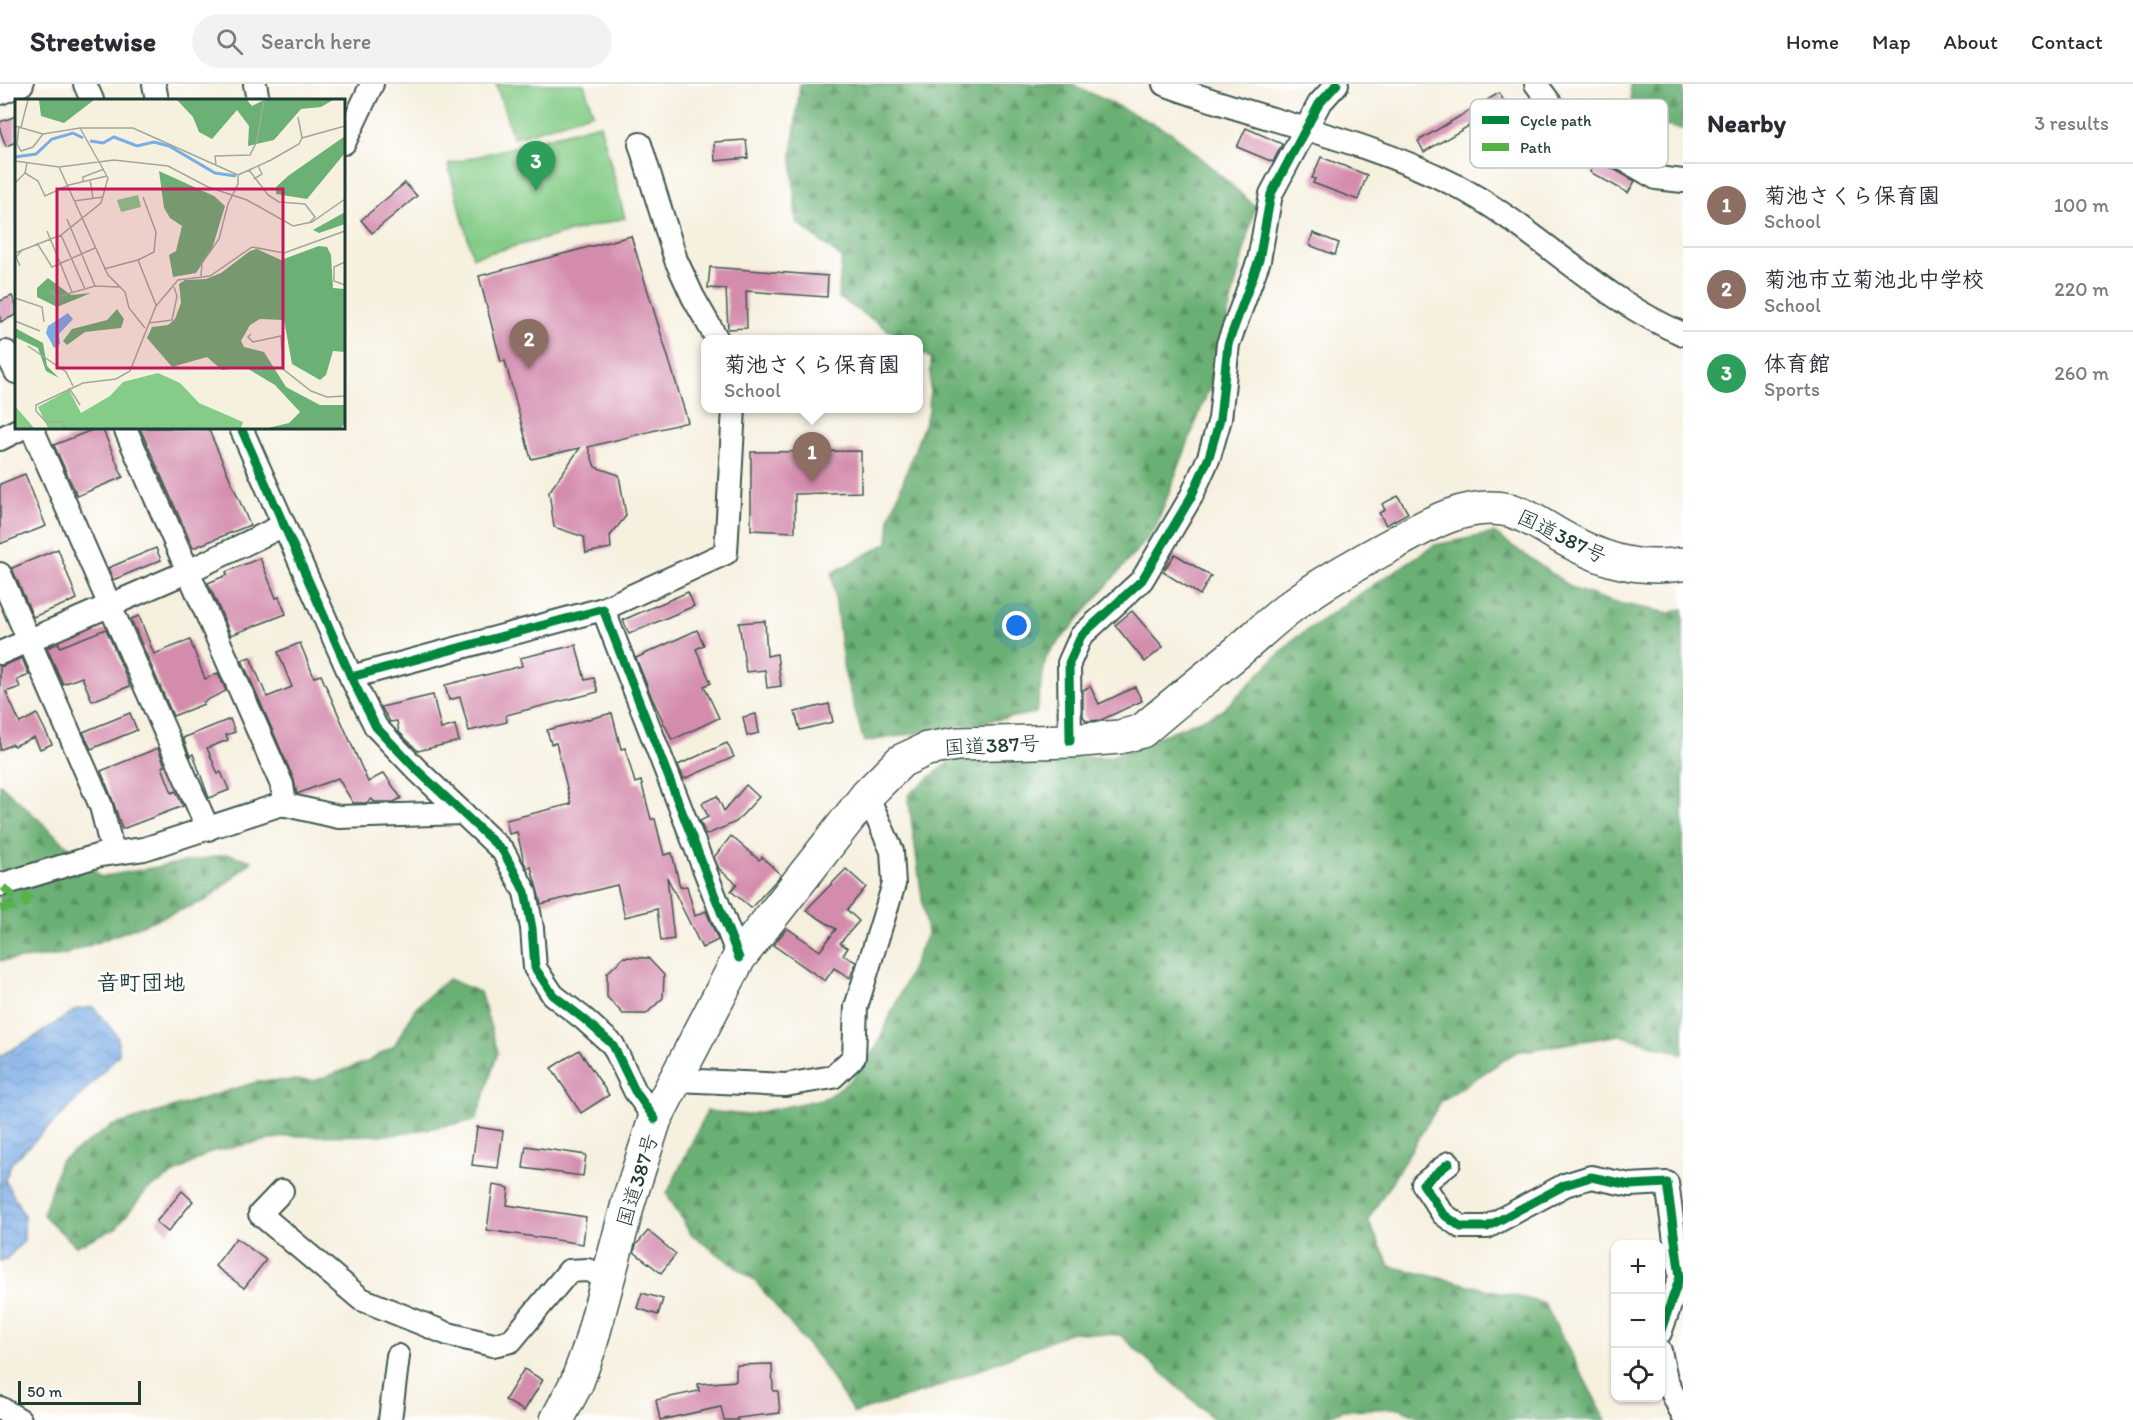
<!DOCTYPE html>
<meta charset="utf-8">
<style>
body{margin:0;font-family:Itim,"Klee One",sans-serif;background:#f2f2f3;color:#2b2b33}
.controls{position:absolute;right:18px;bottom:18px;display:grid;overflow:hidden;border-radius:12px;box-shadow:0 2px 4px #0004}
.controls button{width:54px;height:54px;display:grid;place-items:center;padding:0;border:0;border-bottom:2px solid #e1e1e2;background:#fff;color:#2b2b33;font:30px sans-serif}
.scale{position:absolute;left:18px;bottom:15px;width:123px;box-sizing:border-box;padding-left:6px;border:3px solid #1f3d34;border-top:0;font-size:16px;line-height:21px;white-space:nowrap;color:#1f3d34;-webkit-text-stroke:4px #fff;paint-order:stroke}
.you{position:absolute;left:1017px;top:542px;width:21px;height:21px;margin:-15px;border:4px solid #fff;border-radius:50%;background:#1a73e8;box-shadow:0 0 0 9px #1a73e833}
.badge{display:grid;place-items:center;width:39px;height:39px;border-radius:50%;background:#2563eb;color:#fff;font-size:20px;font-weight:700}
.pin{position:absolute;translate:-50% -50px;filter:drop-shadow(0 2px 3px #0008)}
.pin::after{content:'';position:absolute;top:32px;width:21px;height:18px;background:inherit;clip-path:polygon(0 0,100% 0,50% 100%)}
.popup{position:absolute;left:701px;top:251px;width:222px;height:78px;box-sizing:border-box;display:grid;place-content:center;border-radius:12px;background:#fff;filter:drop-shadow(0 2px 4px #0005);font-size:20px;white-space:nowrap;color:#7c7c81}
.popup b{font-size:22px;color:#2b2b33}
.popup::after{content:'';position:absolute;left:50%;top:100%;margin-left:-12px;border:12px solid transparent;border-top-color:#fff}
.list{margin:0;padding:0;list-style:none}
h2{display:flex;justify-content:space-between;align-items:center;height:78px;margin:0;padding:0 24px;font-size:26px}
h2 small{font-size:20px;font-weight:400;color:#7c7c81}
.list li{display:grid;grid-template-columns:39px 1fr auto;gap:18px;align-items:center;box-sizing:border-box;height:84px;padding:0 24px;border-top:2px solid #e1e1e2}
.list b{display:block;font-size:22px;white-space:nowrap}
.list p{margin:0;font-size:20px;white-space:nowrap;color:#7c7c81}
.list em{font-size:20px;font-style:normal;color:#7c7c81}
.icon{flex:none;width:33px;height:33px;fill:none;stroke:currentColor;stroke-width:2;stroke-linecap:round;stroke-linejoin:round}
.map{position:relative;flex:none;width:1683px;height:1336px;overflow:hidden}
header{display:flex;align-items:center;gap:36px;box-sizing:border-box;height:84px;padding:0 30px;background:#fff;border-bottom:2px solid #e1e1e2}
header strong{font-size:28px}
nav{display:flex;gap:33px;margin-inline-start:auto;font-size:21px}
.search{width:420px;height:54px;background:#f2f2f3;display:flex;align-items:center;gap:15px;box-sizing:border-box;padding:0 21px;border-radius:33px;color:#7c7c81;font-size:22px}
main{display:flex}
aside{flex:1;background:#fff}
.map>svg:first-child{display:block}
.forest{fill:url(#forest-firs);stroke:#457654;stroke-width:1.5}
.pitch{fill:#84cc87;stroke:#52845e;stroke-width:1.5}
.water{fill:url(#water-waves);stroke:#4c748d;stroke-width:1.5}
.building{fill:#d48cad}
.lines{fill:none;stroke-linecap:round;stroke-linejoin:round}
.minor-casing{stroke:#3f584e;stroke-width:26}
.highway-casing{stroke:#3f584e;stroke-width:36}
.minor{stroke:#fff;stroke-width:22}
.highway{stroke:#fff;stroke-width:33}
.quiet{stroke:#55b346;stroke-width:8;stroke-dasharray:15 8;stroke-linecap:butt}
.cycleway-casing{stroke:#fff;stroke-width:13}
.cycleway{stroke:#00873e;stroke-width:9}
.labels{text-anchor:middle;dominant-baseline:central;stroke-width:5;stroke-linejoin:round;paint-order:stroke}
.street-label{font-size:21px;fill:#1f3d34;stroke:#fff}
.neighbourhood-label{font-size:22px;font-weight:bold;fill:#1f3d34;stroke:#fff}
.inset-river{fill:none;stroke:#7aace6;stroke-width:3}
.inset-road{fill:none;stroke:#a0a89b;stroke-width:1.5}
.view{fill:#c2185b;fill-opacity:0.15;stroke:#c2185b;stroke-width:3}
.inset-edge{fill:none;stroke:#1f3d34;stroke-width:3}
.key{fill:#fff;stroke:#bcc5c2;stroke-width:1.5}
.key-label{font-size:16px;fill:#1f3d34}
</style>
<header>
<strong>Streetwise</strong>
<div class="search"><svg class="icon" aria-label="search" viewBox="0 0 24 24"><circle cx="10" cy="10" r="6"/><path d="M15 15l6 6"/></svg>Search here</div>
<nav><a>Home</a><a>Map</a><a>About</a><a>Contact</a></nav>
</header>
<main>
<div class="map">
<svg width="1683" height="1336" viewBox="0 0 1683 1336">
<defs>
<pattern id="forest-firs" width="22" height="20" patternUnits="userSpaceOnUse" patternTransform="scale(1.5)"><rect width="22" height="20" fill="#6bb074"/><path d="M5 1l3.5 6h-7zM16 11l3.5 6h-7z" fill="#579060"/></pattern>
<pattern id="water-waves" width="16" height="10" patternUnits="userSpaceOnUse" patternTransform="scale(1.5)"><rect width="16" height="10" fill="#7aace6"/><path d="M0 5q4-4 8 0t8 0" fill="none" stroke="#638dbb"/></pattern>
</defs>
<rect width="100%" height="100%" fill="#fff"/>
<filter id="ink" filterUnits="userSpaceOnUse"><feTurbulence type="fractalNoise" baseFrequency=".0167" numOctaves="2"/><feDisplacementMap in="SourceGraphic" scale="12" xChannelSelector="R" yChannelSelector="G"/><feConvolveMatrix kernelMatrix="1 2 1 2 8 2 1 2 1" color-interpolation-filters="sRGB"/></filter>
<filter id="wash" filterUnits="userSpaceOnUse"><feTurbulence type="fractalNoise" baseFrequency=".008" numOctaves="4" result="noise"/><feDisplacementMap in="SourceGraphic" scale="24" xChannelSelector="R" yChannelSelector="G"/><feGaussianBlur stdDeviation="1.35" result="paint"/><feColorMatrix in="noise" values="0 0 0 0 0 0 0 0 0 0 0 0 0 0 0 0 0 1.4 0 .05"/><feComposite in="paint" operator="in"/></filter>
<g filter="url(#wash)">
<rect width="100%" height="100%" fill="#f6f0df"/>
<g class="forest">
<path d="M800,0H1072L1172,49L1255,122L1211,299L1155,445L1046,573L1036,629L864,658L844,587L832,489L888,459L890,433L929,327L931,275L919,266L918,255H902L838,213L842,174L796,138L792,71Z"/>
<path d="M1630,0H1683V45L1633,37Z"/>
<path d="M1494,449L1574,505L1612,518L1670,529L1683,525V970L1620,951L1516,968L1441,1017L1368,1136L1390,1182L1544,1219L1606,1336H1427L1400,1324L1343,1326L1320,1336H1215L1120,1251L1071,1248L929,1306L854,1329L822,1279L756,1198L690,1149L667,1110L707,1027L747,1031L826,1014L852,995L875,966L927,850L908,711L952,675L1021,673H1110L1222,627L1294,555L1367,505L1435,461Z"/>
<path d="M0,700L101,793L229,770L252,777L207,816L64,871L0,877Z"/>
<path d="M448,895L480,908L498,968L476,1036L393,1051L288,1052L210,1068L147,1106L116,1144L76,1162L43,1131L60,1077L112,1042L260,997L317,996L369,977L394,962L416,923Z"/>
</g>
<g class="pitch">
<path d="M496,0H584L593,29L513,54Z"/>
<path d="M600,40L625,134L473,173L448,80Z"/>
</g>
<path class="water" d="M93,923L118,953L119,970L70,1023L12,1078L5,1096L24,1131V1157L6,1175L0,1177V972L33,954L77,925Z"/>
<g id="blocks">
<g class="building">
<path d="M1499,9L1506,20L1487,31L1492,42L1477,49L1472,40L1424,68L1418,57Z"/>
<path d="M16,32V58L6,62L0,46V38Z"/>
<path d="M1246,44L1282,60L1273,78L1237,63Z"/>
<path d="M746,56L748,74L715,77L714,58Z"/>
<path d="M1321,73L1367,91L1358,116L1313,99L1315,95L1312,94Z"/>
<path d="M1597,76L1635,97L1628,109L1590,88Z"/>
<path d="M405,99L417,112L372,149L361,136Z"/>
<path d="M1313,149L1339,159L1335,171L1309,161Z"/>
<path d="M631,152L688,338L588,363L595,383L619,391L626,432L610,452L611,464L586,469L584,453L554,443L549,408L580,364L531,375L505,277L501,278L479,192Z"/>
<path d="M710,183L828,192L827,213L746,207L747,244L728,245L726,205L708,204Z"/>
<path d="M12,212L16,221V231L0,238V217Z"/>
<path d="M97,344H102L123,393L77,412L54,361Z"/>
<path d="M140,344H208L250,441L193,464Z"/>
<path d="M861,367V408L795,410V448L751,446V368Z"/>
<path d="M25,390L46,442L0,460V400Z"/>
<path d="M1398,412L1408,429L1386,441L1379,429L1385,426L1382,420Z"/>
<path d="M156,464L161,476L113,496L108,484Z"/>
<path d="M58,465L77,515L33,533L12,484Z"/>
<path d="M1175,470L1211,492L1200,511L1163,488Z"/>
<path d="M260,474L276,514L279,513L286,530L231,551L208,499L227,491L226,488Z"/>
<path d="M688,508L694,522L629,550L623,536Z"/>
<path d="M1132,527L1163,563L1145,578L1115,541Z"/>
<path d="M139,532L154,570L190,556L205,595L218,589L226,607L203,618L204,620L173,632L131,535Z"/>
<path d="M765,537L767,572L777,570L781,602L767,604L765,586L746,588L739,539Z"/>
<path d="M106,545L130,602L92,617L82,593L63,600L47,564L59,559L60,563Z"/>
<path d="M697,546L704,561L696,565L711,599L704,602L719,634L672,656L652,614L636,574Z"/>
<path d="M300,559L314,593L321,591L368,698L384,689L401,714L394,718H374L372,715L366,719H353L338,694L297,710L294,696L242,576L250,573L267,613L292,603L278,568Z"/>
<path d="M576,561L585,596L594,594L598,608L506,631L507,638L469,647L460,613L449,616L445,601L522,582L520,574Z"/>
<path d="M22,574L29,591L17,596L20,603L6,608L20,639L37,630L52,660L40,665L34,653L14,662L12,660L0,666V583Z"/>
<path d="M1090,602L1099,620L1135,603L1142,617L1101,636L1086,637L1083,632V606Z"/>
<path d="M433,611L441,645L455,641L459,657L418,667L399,648L397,637L390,638L381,623Z"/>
<path d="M829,620L833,638L800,646L795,628Z"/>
<path d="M130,629L137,646L91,665L83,648Z"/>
<path d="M612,629L621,665L625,664L635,699L641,697L651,735H655L664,771L672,769L680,803L687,802L695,832L706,827L718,856L702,864L667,793L674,855L661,857L657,825L625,833L617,801L541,820L531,783L527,784L524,778L517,748L509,750L506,736L571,720L556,659L551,660L547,646Z"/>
<path d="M756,630L759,649L747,652L743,633Z"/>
<path d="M230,635L235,648L226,651L228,656L207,664L218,690L221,688L229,706L209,714L193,670L190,672L183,654Z"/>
<path d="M727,659L734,673L684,695L678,681Z"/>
<path d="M158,664L165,682L162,683L172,709L176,707L183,722L122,745L113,717L101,687Z"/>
<path d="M746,701L759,713L736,738L706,751L700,737L708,733L702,719L717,712L724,727Z"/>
<path d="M731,752L759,776L762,773L781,791L751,824L731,807L737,800L719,785L714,773Z"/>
<path d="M846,785L866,803L847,826L859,837L840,859L848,864L843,871L856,878L850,894L834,884L825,897L773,861L787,844L820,867L836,845L806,826Z"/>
<path d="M624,873L648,874L664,891L663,914L646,930H623L607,913V889Z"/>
<path d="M579,966L609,1011L581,1029L551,984Z"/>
<path d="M477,1043L503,1047L498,1084L472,1081Z"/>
<path d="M526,1062L586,1071L583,1092L523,1084Z"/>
<path d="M493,1101L509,1104L507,1121L586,1133L583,1160L487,1146Z"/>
<path d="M182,1107L193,1117L168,1148L156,1138Z"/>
<path d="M648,1147L676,1170L661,1189L634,1168L636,1161Z"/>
<path d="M236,1154L266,1176L244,1204L215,1182Z"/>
<path d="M642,1209L663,1215L658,1231L637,1224Z"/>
<path d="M772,1280L773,1307H778L780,1329L737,1334L738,1336H724L721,1323L660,1336L656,1316L699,1307L698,1300L736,1297V1281Z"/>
<path d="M524,1285L543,1296L524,1327L505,1316Z"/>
</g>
</g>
</g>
<g filter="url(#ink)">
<use href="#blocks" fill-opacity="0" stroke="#3f584e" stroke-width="1.5"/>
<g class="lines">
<g class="minor-casing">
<g id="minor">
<path d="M85,0L92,16"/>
<path d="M154,0L157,16"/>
<path d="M255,0L258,16"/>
<path d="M1164,0C1260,36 1363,54 1455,101C1536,143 1599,215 1683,250"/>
<path d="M1536,0L1569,44L1656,94L1683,97"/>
<path d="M0,9L22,0"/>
<path d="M344,59L372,0"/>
<path d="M640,60L676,176L693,213L717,255"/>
<path d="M6,268L16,288"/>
<path d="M32,344L208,745"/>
<path d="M125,344L282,701L285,721"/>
<path d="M241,344L351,593L376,643L417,686L503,767L525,808L532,844L535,884L553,911L584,935L613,961L635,1007L655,1035"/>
<path d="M0,355L22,344"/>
<path d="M0,490L101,722L113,769"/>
<path d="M603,525L726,469L734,324"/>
<path d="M0,569L189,487L284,441"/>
<path d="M351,593L603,525L739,874"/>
<path d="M1070,657L1069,579L1081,552L1142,496L1191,413L1209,373L1220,335L1228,260L1259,176L1271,110L1319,20L1337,0"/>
<path d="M0,801L100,771L144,765L282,720L339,733L463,729"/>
<path d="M676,996L785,1001L833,993L854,973L856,923L894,800L892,767L867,711"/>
<path d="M1449,1079L1423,1100L1443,1130L1461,1143H1487L1565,1101L1591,1093L1630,1101L1667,1099L1680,1193L1660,1249"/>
<path d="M282,1107L260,1130L361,1215L448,1250L493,1261L511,1257L569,1187L587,1186L608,1193"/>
<path d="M1660,1267L1666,1295L1683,1332"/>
<path d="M0,1324L20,1336"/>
<path d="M390,1336L398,1272"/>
</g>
</g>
<g class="highway-casing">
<path id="highway" d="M557,1336L577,1298L590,1262L629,1116L655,1035L739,874L867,711L901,677L927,665L957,660L1070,657L1120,653L1142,647C1174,619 1207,593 1240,566C1255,553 1270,539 1285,527C1318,501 1356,480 1393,460C1428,440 1467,417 1509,426C1525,430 1543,442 1558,451C1600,475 1633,487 1683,480"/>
</g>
<use href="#minor" class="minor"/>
<use href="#highway" class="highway"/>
<path class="quiet" d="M0,825L25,820L28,813L12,811L2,802"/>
<g class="cycleway-casing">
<g id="cycleway">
<path d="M241,344L351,593L376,643L417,686L503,767L525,808L532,844L535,884L553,911L584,935L613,961L635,1007L655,1035"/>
<path d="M351,593L603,525L739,874"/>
<path d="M1070,657L1069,579L1081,552L1142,496L1191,413L1209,373L1220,335L1228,260L1259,176L1271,110L1319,20L1337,0"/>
<path d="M1449,1079L1423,1100L1443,1130L1461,1143H1487L1565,1101L1591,1093L1630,1101L1667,1099L1680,1193L1660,1249"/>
</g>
</g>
<use href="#cycleway" class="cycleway"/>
</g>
</g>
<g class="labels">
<g class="street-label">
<text transform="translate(1562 452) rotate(26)">国道387号</text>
<text transform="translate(992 661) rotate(-3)">国道387号</text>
<text transform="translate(637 1096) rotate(-73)">国道387号</text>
</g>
<g class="neighbourhood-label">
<text x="141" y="898">音町団地</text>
</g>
</g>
<g transform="translate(15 15)">
<rect width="330" height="330" fill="#f6f0df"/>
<path d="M24,1H79L49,24L26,17ZM162,1H232L237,7L249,1H318L306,8L286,10L259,41L233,47L234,27L222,11L197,40L184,33L178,18ZM330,37V54L292,100L261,95V88L273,77ZM144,72L199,97L210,107L197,150L181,174L158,178L154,156L161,152L167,127L155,119L149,109ZM330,113V125L304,134L298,131ZM304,147L312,148L316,156L318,189L330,190V253L318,252L311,276L305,281L277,265L269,221L245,220L235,226L226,242L229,248L249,253L271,288L305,306H330V324L326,329H253L274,324L285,313L260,286L230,268L207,271L192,258L157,268L132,239L137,228L153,226L160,220L166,204L164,185L170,181L191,180L206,174L235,152L242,150L266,161ZM33,179L56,196L76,194L42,208L22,198V189ZM102,210L109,220L106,229L70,233L52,246L48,242L57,230L92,221ZM0,229L28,244L32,267L44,279L31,272L23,249L0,238Z" fill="#6bb074"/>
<path d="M143,274L165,284L184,304L228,323L226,329H33L23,308L54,291L66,314L95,297L108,283ZM0,307L19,329H0Z" fill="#84cc87"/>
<path d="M123,96L126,108L106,113L102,101ZM151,313H155L173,329H135Z" fill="#84cc87"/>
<path d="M53,214L58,220L44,235L45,245L39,249L31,234L33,227Z" fill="#7aace6"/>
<path class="inset-river" d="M75,42L88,44L99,38L122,47L139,43L154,47L200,74L221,77M0,58L21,55L37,40L58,34L68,39"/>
<path class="inset-road" d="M283,18L287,39M0,27L28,35L65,29H118L223,76M4,27L2,45L6,52L18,48L28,35M6,28L13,1M0,62L44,68L99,61L153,67L193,88L232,101L278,127L297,123L330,100M201,66L200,57L235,56L242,42L249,1M44,68L93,176L110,193L114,209L130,229M234,71L253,96L264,103L290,105L300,118L294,124M10,74L23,82L30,97L54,86L92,77M223,76L256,61L284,45L287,39L330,27M239,80L247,75L243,67M75,81L78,99M68,82V78L89,70M0,84L10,74L12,64M59,102L88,98M52,120L80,187M32,132L57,193M46,136L70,190M22,144L37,168L80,149M0,154L46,136L86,104L93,79L65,29M123,161L139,153L141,133L128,98M330,163L319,168V182L330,186M5,167L1,158L8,150M89,170L123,161L141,206M186,177L187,164L204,140L213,105L223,85V76M35,191L42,198L80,187L104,188M0,199L27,208L29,223M0,222L25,232M134,224L157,221L162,197L159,188M236,235L233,238L238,243L266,237L268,270L296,292L312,298L330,297M13,247L51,273L58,287M54,289L65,306M50,329L47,323H31L21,312V306L68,284L101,280L115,272L141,207L163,181L195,177L237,148L269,154L330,132"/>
<path class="view" d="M42,90H268V269H42Z"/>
<rect width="330" height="330" class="inset-edge"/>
</g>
<rect x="1470" y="15" width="198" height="69" rx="9" class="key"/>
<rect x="1482" y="32" width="27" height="8" fill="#00873e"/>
<rect x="1482" y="59" width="27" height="8" fill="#55b346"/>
<g class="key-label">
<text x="1520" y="42">Cycle path</text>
<text x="1520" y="69">Path</text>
</g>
</svg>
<div class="controls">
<button>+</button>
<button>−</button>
<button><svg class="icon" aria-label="locate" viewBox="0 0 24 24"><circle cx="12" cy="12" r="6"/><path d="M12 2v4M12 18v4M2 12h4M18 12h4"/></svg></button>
</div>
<div class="scale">50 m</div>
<div class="you"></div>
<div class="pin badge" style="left:812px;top:398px;background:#8d6e63">1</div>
<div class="popup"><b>菊池さくら保育園</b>School</div>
<div class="pin badge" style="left:529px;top:285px;background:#8d6e63">2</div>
<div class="pin badge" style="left:536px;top:107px;background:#2e9e5b">3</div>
</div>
<aside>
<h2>Nearby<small>3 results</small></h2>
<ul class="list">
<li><span class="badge" style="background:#8d6e63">1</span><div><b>菊池さくら保育園</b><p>School</p></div><em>100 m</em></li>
<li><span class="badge" style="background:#8d6e63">2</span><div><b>菊池市立菊池北中学校</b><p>School</p></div><em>220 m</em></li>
<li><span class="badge" style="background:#2e9e5b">3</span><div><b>体育館</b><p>Sports</p></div><em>260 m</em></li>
</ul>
</aside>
</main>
